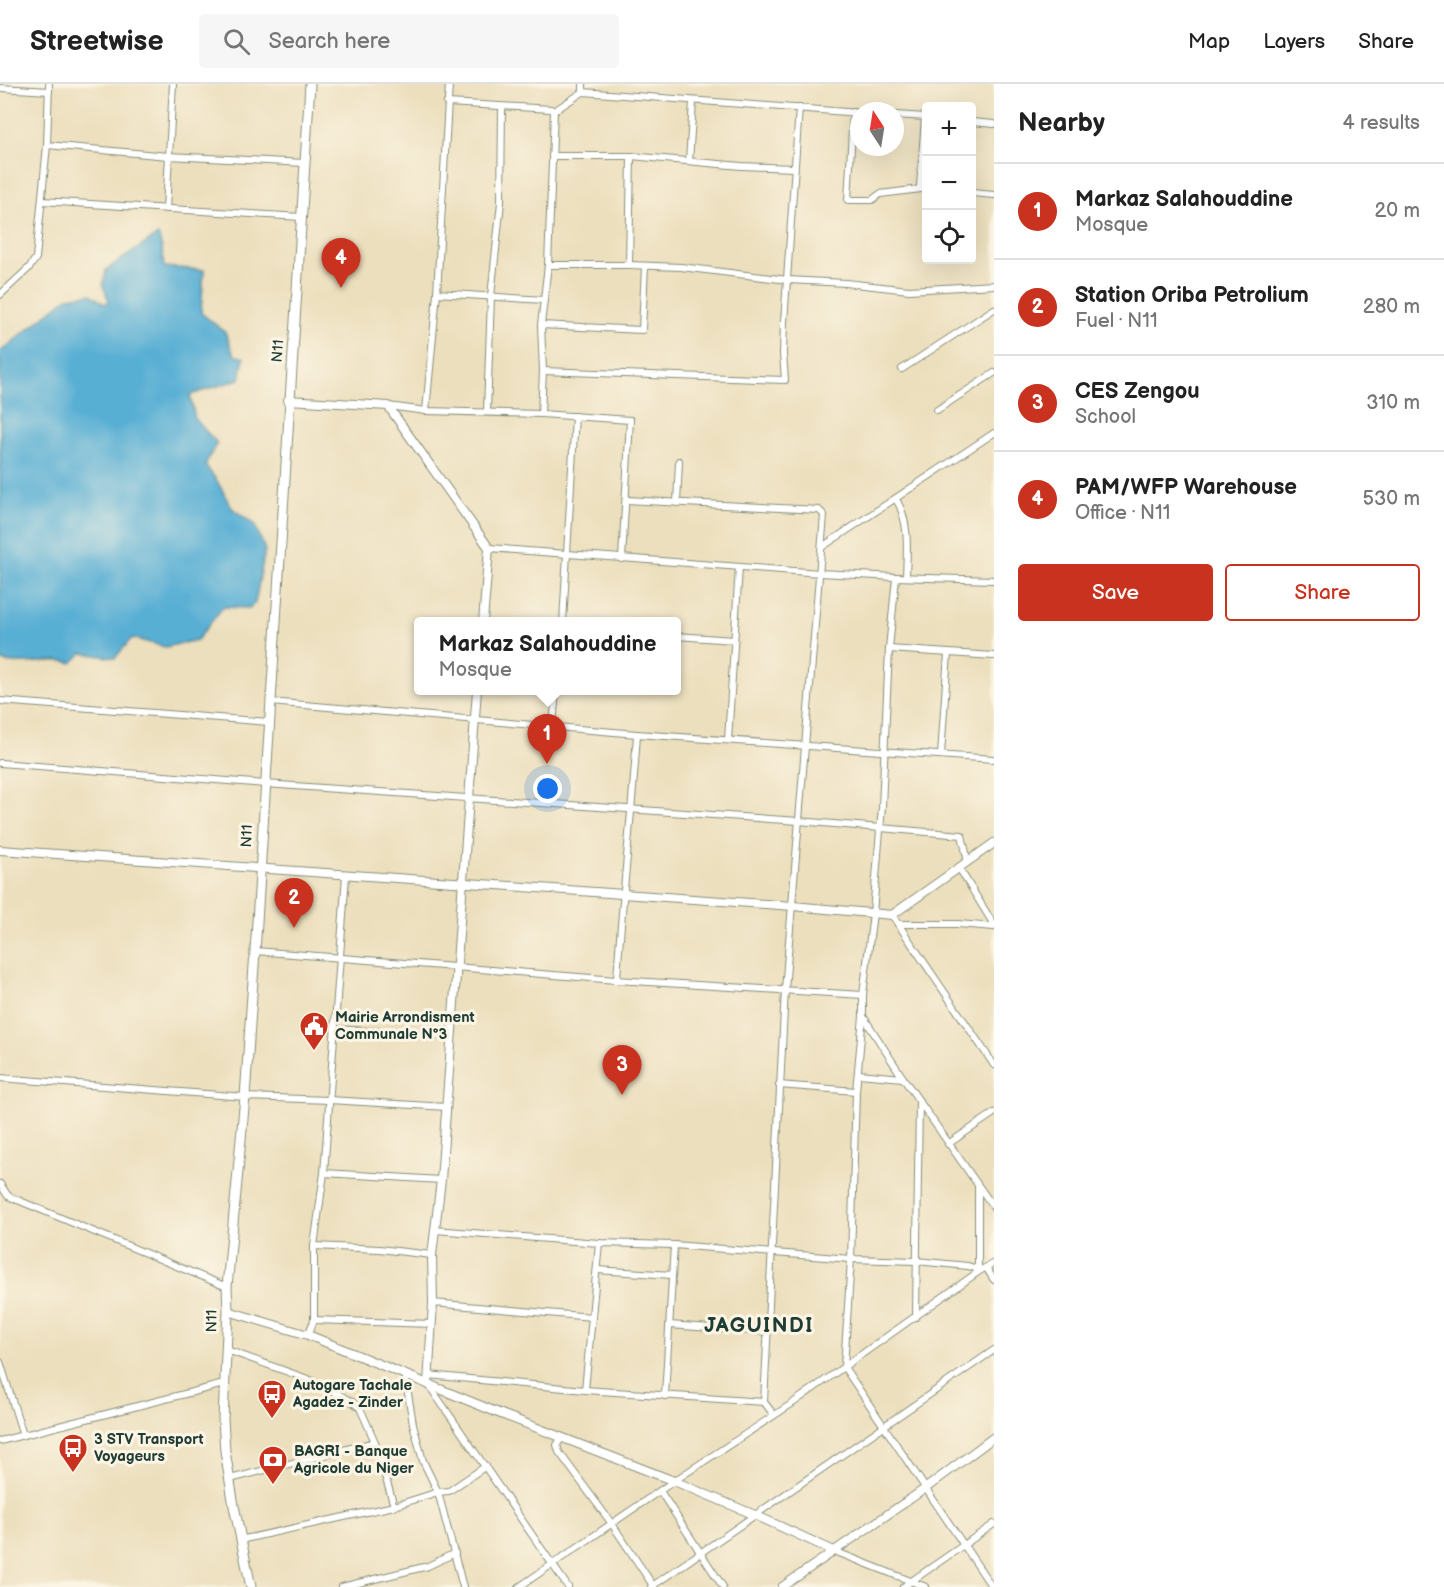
<!DOCTYPE html>
<meta charset="utf-8">
<style>
body{margin:0;font-family:"Balsamiq Sans",sans-serif;background:#f6f6f6;color:#222}
.controls{position:absolute;right:18px;top:18px;display:grid;overflow:hidden;border-radius:6px;box-shadow:0 6px 24px #0002}
.controls button{width:54px;height:54px;display:grid;place-items:center;padding:0;border:0;border-bottom:2px solid #e0e0e0;background:#fff;color:#222;font:30px sans-serif}
.compass{position:absolute;left:850px;top:18px;width:54px;height:54px;border-radius:50%;background:#fff;box-shadow:0 6px 24px #0002;rotate:348deg}
.you{position:absolute;left:548px;top:705px;width:21px;height:21px;margin:-15px;border:4px solid #fff;border-radius:50%;background:#1a73e8;box-shadow:0 0 0 9px #1a73e833}
.badge{display:grid;place-items:center;width:39px;height:39px;border-radius:50%;background:#c8321e;color:#fff;font-size:20px;font-weight:700}
.pin{position:absolute;translate:-50% -50px;filter:drop-shadow(0 2px 3px #0008)}
.pin::after{content:'';position:absolute;top:32px;width:21px;height:18px;background:inherit;clip-path:polygon(0 0,100% 0,50% 100%)}
.popup{position:absolute;left:414px;top:533px;width:267px;height:78px;box-sizing:border-box;display:grid;place-content:center;border-radius:6px;background:#fff;filter:drop-shadow(0 2px 4px #0005);font-size:20px;white-space:nowrap;color:#767676}
.popup b{font-size:22px;color:#222}
.popup::after{content:'';position:absolute;left:50%;top:100%;margin-left:-12px;border:12px solid transparent;border-top-color:#fff}
.list{margin:0;padding:0;list-style:none}
h2{display:flex;justify-content:space-between;align-items:center;height:78px;margin:0;padding:0 24px;font-size:26px}
h2 small{font-size:20px;font-weight:400;color:#767676}
.list li{display:grid;grid-template-columns:39px 1fr auto;gap:18px;align-items:center;box-sizing:border-box;height:96px;padding:0 24px;border-top:2px solid #e0e0e0}
.list b{display:block;font-size:22px;white-space:nowrap}
.list p{margin:0;font-size:20px;white-space:nowrap;color:#767676}
.list em{font-size:20px;font-style:normal;color:#767676}
.actions{display:flex;gap:12px;padding:18px 24px}
.actions a{flex:1;padding:14px 0;border:2px solid #c8321e;border-radius:6px;text-align:center;font-size:21px;color:#c8321e}
.actions .main{background:#c8321e;color:#fff}
.icon{flex:none;width:33px;height:33px;fill:none;stroke:currentColor;stroke-width:2;stroke-linecap:round;stroke-linejoin:round}
.map{position:relative;flex:none;width:994px;height:1503px;overflow:hidden}
header{display:flex;align-items:center;gap:36px;box-sizing:border-box;height:84px;padding:0 30px;background:#fff;border-bottom:2px solid #e0e0e0}
header strong{font-size:28px}
nav{display:flex;gap:33px;margin-inline-start:auto;font-size:21px}
.search{width:420px;height:54px;background:#f6f6f6;display:flex;align-items:center;gap:15px;box-sizing:border-box;padding:0 21px;border-radius:6px;color:#767676;font-size:22px}
main{display:flex}
aside{flex:1;background:#fff}
.map>svg:first-child{display:block}
.water{fill:#58afd4;stroke:#3c7684;stroke-width:1.5}
.lines{fill:none;stroke-linecap:round;stroke-linejoin:round}
.street-casing{stroke:#868e78;stroke-width:8}
.secondary-casing{stroke:#868e78;stroke-width:10}
.primary-casing{stroke:#868e78;stroke-width:11}
.street{stroke:#fff;stroke-width:6}
.secondary{stroke:#fff;stroke-width:8}
.primary{stroke:#fff;stroke-width:9}
.labels{text-anchor:middle;dominant-baseline:central;stroke-width:6;stroke-linejoin:round;paint-order:stroke}
.street-label{font-size:15px;fill:#1f3d34;stroke:#fcf5e5}
.poi-label{font-size:15px;font-weight:bold;fill:#1f3d34;stroke:#fcf5e5;text-anchor:start}
.district-label{font-size:21px;font-weight:bold;letter-spacing:1.5px;fill:#1f3d34;stroke:#fcf5e5}
</style>
<header>
<strong>Streetwise</strong>
<div class="search"><svg class="icon" aria-label="search" viewBox="0 0 24 24"><circle cx="10" cy="10" r="6"/><path d="M15 15l6 6"/></svg>Search here</div>
<nav><a>Map</a><a>Layers</a><a>Share</a></nav>
</header>
<main>
<div class="map">
<svg width="994" height="1503" viewBox="0 0 994 1503">
<rect width="100%" height="100%" fill="#fcf5e5"/>
<filter id="ink" filterUnits="userSpaceOnUse"><feTurbulence type="fractalNoise" baseFrequency=".0167" numOctaves="2"/><feDisplacementMap in="SourceGraphic" scale="12" xChannelSelector="R" yChannelSelector="G"/><feConvolveMatrix kernelMatrix="1 2 1 2 8 2 1 2 1" color-interpolation-filters="sRGB"/></filter>
<filter id="wash" filterUnits="userSpaceOnUse"><feTurbulence type="fractalNoise" baseFrequency=".008" numOctaves="4" result="noise"/><feDisplacementMap in="SourceGraphic" scale="24" xChannelSelector="R" yChannelSelector="G"/><feGaussianBlur stdDeviation="1.35" result="paint"/><feColorMatrix in="noise" values="0 0 0 0 0 0 0 0 0 0 0 0 0 0 0 0 0 1.4 0 .05"/><feComposite in="paint" operator="in"/></filter>
<g filter="url(#wash)">
<rect width="100%" height="100%" fill="#ecdfbd"/>
<path class="water" d="M158,151L162,164L164,183L204,186L201,229L225,248L234,271L244,274L240,295L190,311L195,335L217,359L205,381L217,397L232,424L255,441L265,466L255,519L249,524L223,523L197,556L165,563L132,554L115,574L82,569L72,579C53,572 22,585 0,576V268L68,213L91,210L105,220L109,217L103,202L106,186Z"/>
</g>
<g filter="url(#ink)">
<g class="lines">
<g class="street-casing">
<g id="street">
<path d="M1,4L49,7"/>
<path d="M583,8L859,29"/>
<path d="M447,19L551,25L554,27L583,8V0"/>
<path d="M853,28L848,116H872L880,110L921,105"/>
<path d="M895,31L926,33"/>
<path d="M925,33L920,102L926,106"/>
<path d="M972,38L994,40"/>
<path d="M47,61L168,72L305,79"/>
<path d="M552,72H631L741,82L794,84"/>
<path d="M689,77L693,18"/>
<path d="M972,109L994,111"/>
<path d="M42,117L301,133"/>
<path d="M166,125L173,0"/>
<path d="M548,181H629L681,183L788,196L846,199L909,206L994,201"/>
<path d="M629,181L631,72"/>
<path d="M437,209L544,216"/>
<path d="M0,211L29,184L36,174L47,61L49,0"/>
<path d="M541,241L642,246L645,182"/>
<path d="M902,285L994,225"/>
<path d="M543,287L785,296L783,270L784,238L799,24"/>
<path d="M388,322L426,327L541,330L630,336L622,475"/>
<path d="M937,326L994,289"/>
<path d="M426,327L437,209L449,0"/>
<path d="M487,328L491,212L501,118L502,23"/>
<path d="M541,330L543,287L541,241L548,181L554,27"/>
<path d="M896,415C910,438 907,466 906,492"/>
<path d="M626,416L819,426L824,431L785,906L764,1318L774,1331"/>
<path d="M677,419L679,377"/>
<path d="M822,463L994,349"/>
<path d="M489,464L820,489L896,493L994,496"/>
<path d="M896,493L889,565L882,723L873,829L863,911V932L856,1007L851,1175L844,1283L992,1503"/>
<path d="M563,538L575,332"/>
<path d="M676,552L734,556"/>
<path d="M889,565L994,572"/>
<path d="M0,617L269,638"/>
<path d="M270,618L637,650L994,675"/>
<path d="M553,642L556,606"/>
<path d="M728,656L739,483"/>
<path d="M941,671L948,569"/>
<path d="M0,679L265,700L799,737L962,751L968,778"/>
<path d="M959,784L994,841"/>
<path d="M892,831L994,981"/>
<path d="M898,840H958L994,843"/>
<path d="M255,867L616,896L863,911"/>
<path d="M617,895C622,813 632,732 637,650"/>
<path d="M863,932L903,994L994,1124"/>
<path d="M334,945L451,952"/>
<path d="M859,990L903,994"/>
<path d="M0,994L245,1013L329,1016L447,1023"/>
<path d="M779,1001L856,1007"/>
<path d="M948,1060L994,1029"/>
<path d="M324,1089L441,1096"/>
<path d="M0,1100L8,1112L227,1203"/>
<path d="M435,1146L599,1159L674,1161L851,1175L916,1177L968,1182L981,1186L994,1179"/>
<path d="M314,1162L379,1165L432,1171"/>
<path d="M978,1184V1103"/>
<path d="M987,1185L994,1196"/>
<path d="M597,1186L672,1191"/>
<path d="M433,1219L592,1233"/>
<path d="M916,1233L919,1017"/>
<path d="M314,1236L432,1240"/>
<path d="M669,1241L767,1248"/>
<path d="M308,1251L314,1236V1162L324,1089L346,791"/>
<path d="M227,1266L316,1298L354,1319L360,1324L375,1358"/>
<path d="M0,1278L23,1351"/>
<path d="M405,1291L413,1340L423,1377L438,1408L463,1503"/>
<path d="M428,1291L585,1306L764,1318"/>
<path d="M428,1300L568,1503"/>
<path d="M585,1306L599,1159"/>
<path d="M665,1312L674,1161"/>
<path d="M562,1353L557,1361L559,1368L612,1440L654,1503"/>
<path d="M0,1357L224,1300"/>
<path d="M230,1395L375,1358L394,1422"/>
<path d="M660,1407L723,1503"/>
<path d="M240,1456L394,1422L438,1408L449,1407L486,1382"/>
<path d="M834,1467L926,1503"/>
<path d="M342,1503L428,1482L455,1469"/>
<path d="M519,1503L674,1397L790,1321L981,1186"/>
<path d="M651,1503L994,1266"/>
<path d="M903,1503L994,1440"/>
</g>
</g>
<g class="secondary-casing">
<g id="secondary">
<path d="M288,316L388,322L489,464L483,538"/>
<path d="M0,766L793,822L892,831L994,759"/>
<path d="M228,1227L308,1251L501,1330L674,1397L755,1431L834,1467"/>
<path d="M428,1300L433,1219L432,1171L441,1096L477,606"/>
<path d="M782,1503L926,1404L994,1353"/>
</g>
</g>
<g class="primary-casing">
<path id="primary" d="M251,1503L234,1422L225,1367L223,1335L228,1227L227,1203L245,1013L257,838L310,0"/>
</g>
<use href="#street" class="street"/>
<use href="#secondary" class="secondary"/>
<use href="#primary" class="primary"/>
</g>
</g>
<defs>
<g id="civic-pin" transform="scale(1.5)"><path d="M0 17L-7.5 6A9.5 9.5 0 1 1 7.5 6Z" fill="#c8321e" stroke="#fcf5e5"/><path d="M-.6-6.5H3V-4.5H.6V-3L4-1V1h2V6H-6V1h2V-1L-.6-3ZM-1.2 2.5V6h2.4V2.5Z" fill="#fff"/></g>
<g id="bus-pin" transform="scale(1.5)"><path d="M0 17L-7.5 6A9.5 9.5 0 1 1 7.5 6Z" fill="#c8321e" stroke="#fcf5e5"/><path d="M-5-6H5V4H4V6H2V4H-2V6H-4V4H-5ZM-3.5-4V0h7V-4ZM-3.5 1.2v1.5H-2V1.2ZM2 1.2v1.5H3.5V1.2Z" fill="#fff"/></g>
<g id="bank-pin" transform="scale(1.5)"><path d="M0 17L-7.5 6A9.5 9.5 0 1 1 7.5 6Z" fill="#c8321e" stroke="#fcf5e5"/><path d="M-6-4H6V4H-6ZM0-2.3a2.3 2.3 0 1 0 0 4.6a2.3 2.3 0 1 0 0-4.6Z" fill="#fff"/></g>
</defs>
<g fill-rule="evenodd">
<use href="#civic-pin" x="314" y="942"/>
<use href="#bus-pin" x="272" y="1310"/>
<use href="#bus-pin" x="73" y="1364"/>
<use href="#bank-pin" x="273" y="1376"/>
</g>
<g class="labels">
<g class="street-label">
<text transform="translate(278 267) rotate(-85)">N11</text>
<text transform="translate(247 752) rotate(-87)">N11</text>
<text transform="translate(212 1237) rotate(-89)">N11</text>
</g>
<g class="poi-label">
<text x="335" y="933">Mairie Arrondisment<tspan x="335" dy="17">Communale N°3</tspan></text>
<text x="293" y="1301">Autogare Tachale<tspan x="293" dy="17">Agadez - Zinder</tspan></text>
<text x="94" y="1355">3 STV Transport<tspan x="94" dy="17">Voyageurs</tspan></text>
<text x="294" y="1367">BAGRI - Banque<tspan x="294" dy="17">Agricole du Niger</tspan></text>
</g>
<g class="district-label">
<text x="759" y="1241">JAGUINDI</text>
</g>
</g>
</svg>
<div class="controls">
<button>+</button>
<button>−</button>
<button><svg class="icon" aria-label="locate" viewBox="0 0 24 24"><circle cx="12" cy="12" r="6"/><path d="M12 2v4M12 18v4M2 12h4M18 12h4"/></svg></button>
</div>
<svg class="compass" viewBox="-18 -18 36 36"><path d="M0-13l5 13h-10z" fill="#e53935"/><path d="M0 13l5-13h-10z" fill="#767676"/></svg>
<div class="you"></div>
<div class="pin badge" style="left:547px;top:680px">1</div>
<div class="popup"><b>Markaz Salahouddine</b>Mosque</div>
<div class="pin badge" style="left:294px;top:844px">2</div>
<div class="pin badge" style="left:622px;top:1011px">3</div>
<div class="pin badge" style="left:341px;top:204px">4</div>
</div>
<aside>
<h2>Nearby<small>4 results</small></h2>
<ul class="list">
<li><span class="badge">1</span><div><b>Markaz Salahouddine</b><p>Mosque</p></div><em>20 m</em></li>
<li><span class="badge">2</span><div><b>Station Oriba Petrolium</b><p>Fuel · N11</p></div><em>280 m</em></li>
<li><span class="badge">3</span><div><b>CES Zengou</b><p>School</p></div><em>310 m</em></li>
<li><span class="badge">4</span><div><b>PAM/WFP Warehouse</b><p>Office · N11</p></div><em>530 m</em></li>
</ul>
<div class="actions"><a class="main">Save</a><a>Share</a></div>
</aside>
</main>
